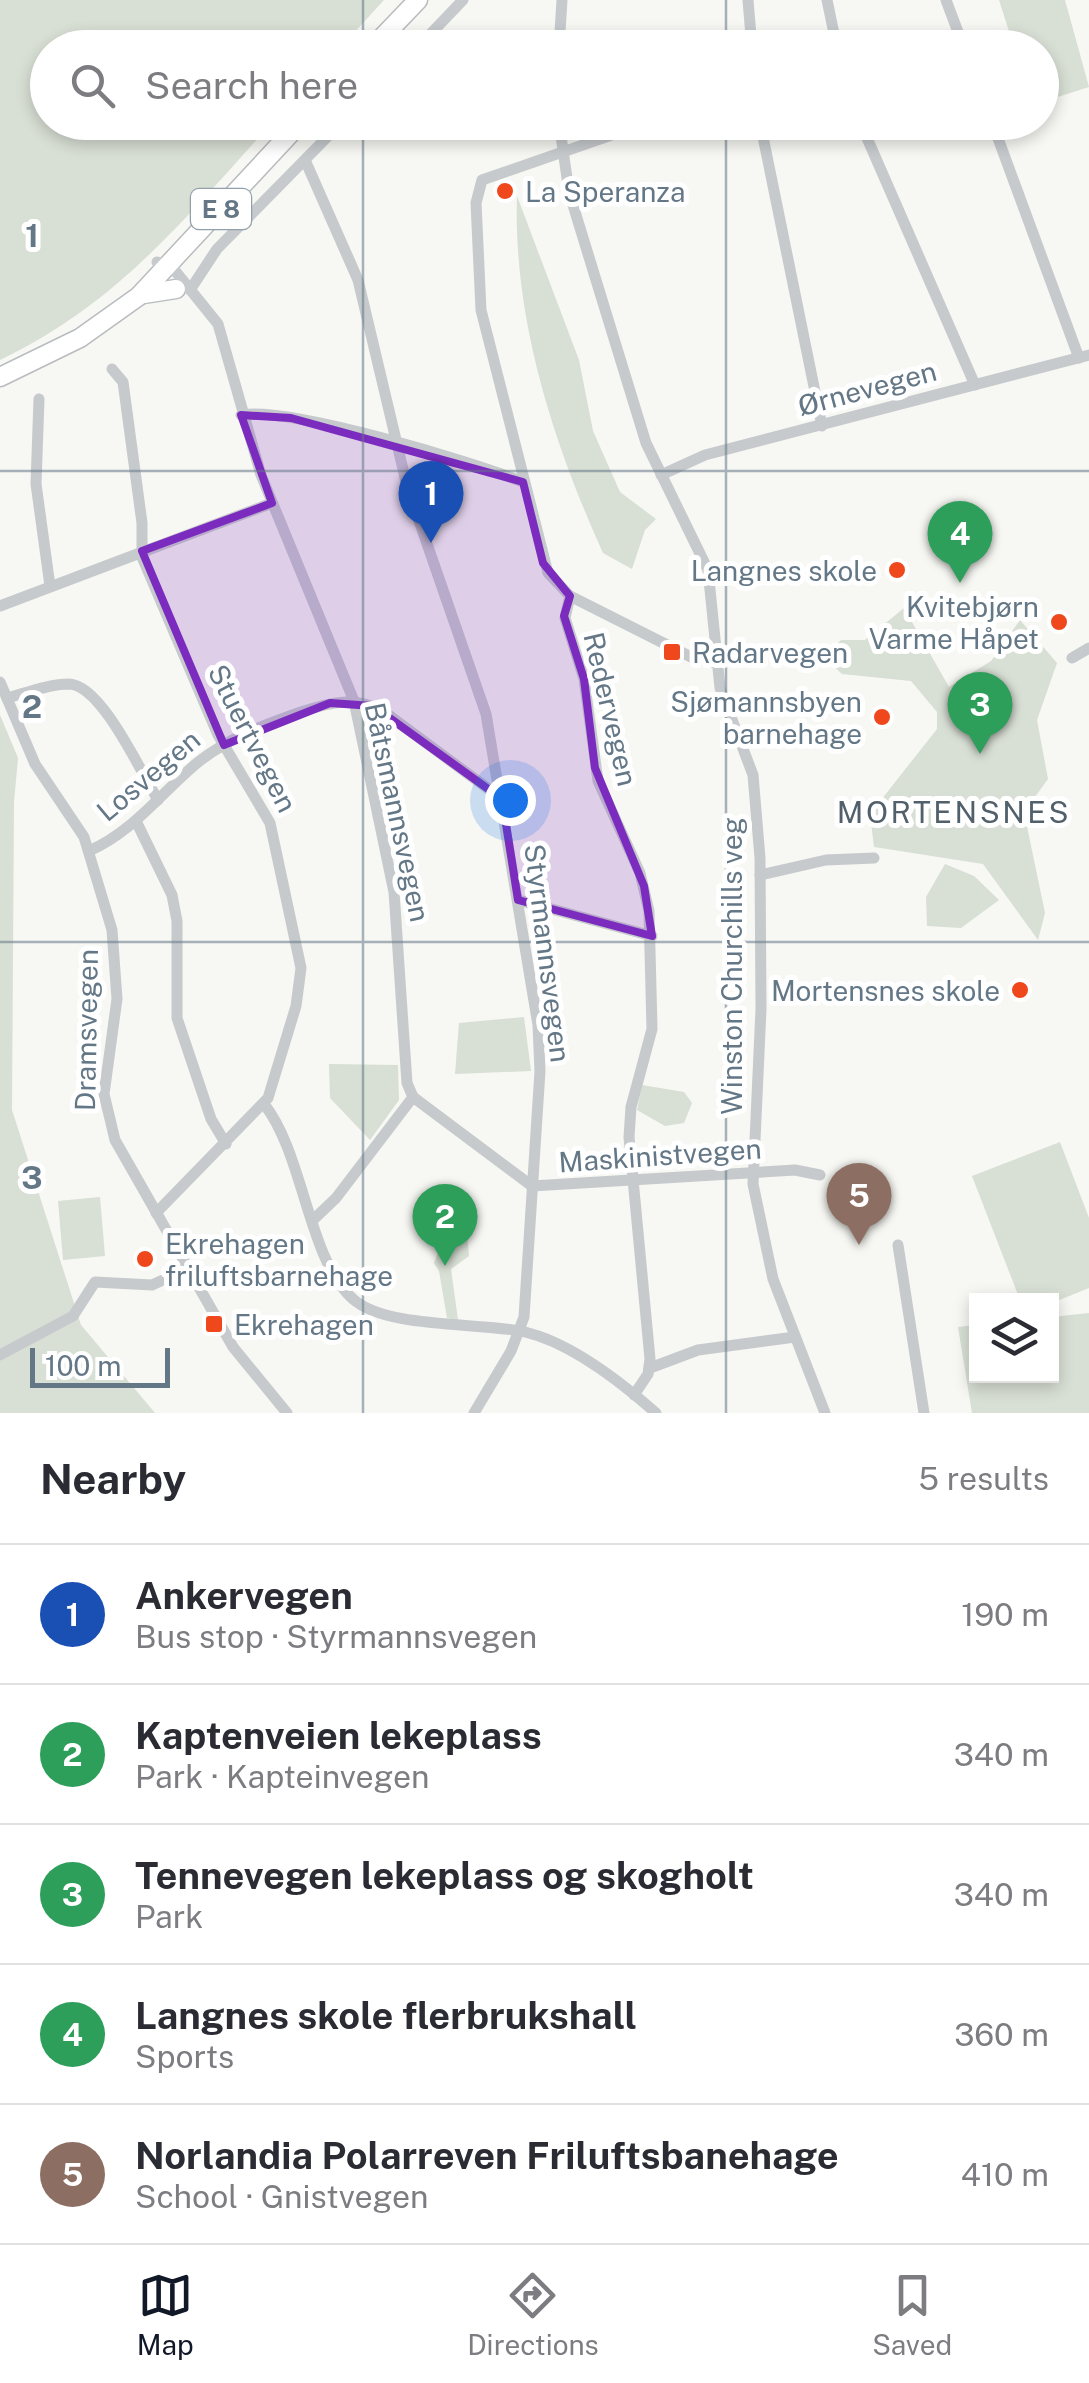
<!DOCTYPE html>
<meta charset="utf-8">
<style>
body{margin:0;font-family:"Public Sans",sans-serif;background:#f2f2f3;color:#2b2b33}
.controls{position:absolute;right:30px;bottom:30px;display:grid;overflow:hidden;border-radius:0px;box-shadow:0 5px 15px #0003}
.controls button{width:90px;height:90px;display:grid;place-items:center;padding:0;border:0;border-bottom:2px solid #e1e1e2;background:#fff;color:#2b2b33;font:50px sans-serif}
.scale{position:absolute;left:30px;bottom:25px;width:140px;box-sizing:border-box;padding-left:10px;border:5px solid #647786;border-top:0;font-size:28px;line-height:35px;white-space:nowrap;color:#647786;-webkit-text-stroke:8px #fff;paint-order:stroke}
.you{position:absolute;left:510px;top:800px;width:35px;height:35px;margin:-25px;border:8px solid #fff;border-radius:50%;background:#1a73e8;box-shadow:0 0 0 15px #1a73e833}
.badge{display:grid;place-items:center;width:65px;height:65px;border-radius:50%;background:#111827;color:#fff;font-size:32px;font-weight:700}
.pin{position:absolute;translate:-50% -82px;filter:drop-shadow(0 2px 5px #0008)}
.pin::after{content:'';position:absolute;top:52px;width:35px;height:30px;background:inherit;clip-path:polygon(0 0,100% 0,50% 100%)}
.list{margin:0;padding:0;list-style:none}
h2{display:flex;justify-content:space-between;align-items:center;height:130px;margin:0;padding:0 40px;font-size:42px}
h2 small{font-size:32px;font-weight:400;color:#7c7c81}
.list li{display:grid;grid-template-columns:65px 1fr auto;gap:30px;align-items:center;box-sizing:border-box;height:140px;padding:0 40px;border-top:2px solid #e1e1e2}
.list b{display:block;font-size:38px;white-space:nowrap}
.list p{margin:0;font-size:32px;white-space:nowrap;color:#7c7c81}
.list em{font-size:32px;font-style:normal;color:#7c7c81}
.icon{flex:none;width:55px;height:55px;fill:none;stroke:currentColor;stroke-width:2;stroke-linecap:round;stroke-linejoin:round}
.map{position:relative;flex:none;width:1089px;height:1413px;overflow:hidden}
.search{position:absolute;background:#fff;box-shadow:0 5px 15px #0003;left:30px;right:30px;top:30px;height:110px;display:flex;align-items:center;gap:25px;box-sizing:border-box;padding:0 35px;border-radius:55px;color:#7c7c81;font-size:38px}
.sheet{height:830px;background:#fff}
nav{display:flex;justify-content:space-around;align-items:center;box-sizing:border-box;height:140px;border-top:2px solid #e1e1e2;background:#fff;font-size:28px;color:#7c7c81}
nav a{display:grid;justify-items:center;gap:5px}
nav .on{color:#111827}
.map>svg:first-child{display:block}
.green{fill:#d8dfd4}
.lines{fill:none;stroke-linecap:round;stroke-linejoin:round}
.trunk-casing{stroke:#b8bcbf;stroke-width:21}
.minor{stroke:#c6cacd;stroke-width:11}
.trunk{stroke:#fff;stroke-width:18}
.marked{fill:#7b2cbf;fill-opacity:0.2;stroke:#7b2cbf;stroke-width:8;stroke-linejoin:round}
.grid{fill:none;stroke:#647786;stroke-width:2.5;stroke-opacity:0.55}
.poi-dot{fill:#ee481c;stroke:#fff;stroke-width:4}
.labels{text-anchor:middle;dominant-baseline:central;stroke-width:10;stroke-linejoin:round;paint-order:stroke}
.shield{fill:#fff;stroke:#92a0aa;stroke-width:2.5}
.shield-label{font-size:25px;font-weight:bold;fill:#647786}
.poi-label{font-size:28px;fill:#647786;stroke:#fff;text-anchor:start}
.street-label{font-size:28px;fill:#647786;stroke:#fff}
.neighbourhood-label{font-size:30px;letter-spacing:2.5px;fill:#52606b;stroke:#fff}
.grid-label{font-size:32px;text-anchor:middle;font-weight:bold;fill:#647786;stroke:#fff;stroke-width:10;stroke-linejoin:round;paint-order:stroke}
</style>
<div class="map">
<svg width="1089" height="1413" viewBox="0 0 1089 1413">
<rect width="100%" height="100%" fill="#f7f7f3"/>
<g class="green">
<path d="M0,0H384L341,47L48,48V122L272,123C185,218 119,303 0,360Z"/>
<path d="M999,0H1065L1089,87L1042,102V48L1014,47Z"/>
<path d="M517,196L579,360L593,431L620,492L656,519L645,530L632,569L603,553C553,442 513,319 517,196Z"/>
<path d="M904,608L949,687L991,661L1020,620L1057,663L1037,720L1048,779L1024,812L1045,913L1038,940L983,864L874,847L870,814L937,729V712L911,681L842,674L824,657L841,640H865Z"/>
<path d="M0,715L18,758L14,802L12,1110L81,1325L155,1413H0Z"/>
<path d="M945,864L974,876L999,900L961,928L927,926L926,897Z"/>
<path d="M524,1017L531,1071L455,1074L459,1023Z"/>
<path d="M329,1064L398,1065L399,1100L370,1140L330,1098Z"/>
<path d="M642,1085L684,1092L692,1103L684,1123L665,1126L637,1110Z"/>
<path d="M1060,1142L1089,1218V1288L1052,1303L1020,1300L972,1176Z"/>
<path d="M100,1197L105,1256L63,1260L58,1201Z"/>
<path d="M454,1213L467,1234L469,1256L451,1269L458,1320L447,1318L439,1271L434,1263Z"/>
<path d="M1089,1313V1413H972L958,1327L976,1325V1376H1052V1317Z"/>
</g>
<g class="lines">
<g class="trunk-casing">
<g id="trunk">
<path d="M372,48L418,0"/>
<path d="M144,294L176,289"/>
<path d="M0,377L80,338L139,296L301,122"/>
</g>
</g>
<g class="minor">
<path d="M748,0L752,48"/>
<path d="M827,0L837,48"/>
<path d="M946,0L964,48"/>
<path d="M417,48L463,0"/>
<path d="M559,48L562,0"/>
<path d="M559,122L569,192L646,443L708,570L720,688L753,775L760,858L761,1009L753,1184L773,1279L825,1413"/>
<path d="M649,122L482,180L476,203L481,310L548,573L570,596L695,659L716,663"/>
<path d="M760,122L822,426"/>
<path d="M860,122L975,385"/>
<path d="M992,122L1079,358"/>
<path d="M305,160L358,280L407,486L486,714L538,1025L540,1071L524,1317L511,1351L474,1413"/>
<path d="M157,262L172,267L218,324L261,475L354,701L394,892L407,1083L413,1097L336,1198L314,1219"/>
<path d="M190,290L217,249L342,122"/>
<path d="M112,369L123,382L142,523V557L218,735L270,823L301,968L296,1006L268,1098L156,1213"/>
<path d="M39,399L36,484L50,586"/>
<path d="M241,415C289,406 472,462 523,482"/>
<path d="M661,475L705,455L1089,355"/>
<path d="M570,596L565,618L584,679L598,781L640,873L649,911L652,1029L631,1107L629,1137L650,1359L648,1374L634,1395"/>
<path d="M0,606L272,503"/>
<path d="M1072,658L1089,648"/>
<path d="M0,682L35,764L84,837L112,930L117,999L104,1094L115,1140L233,1347L287,1413"/>
<path d="M7,698C26,693 49,684 69,684C102,685 141,773 158,800"/>
<path d="M136,821L172,895L177,921V1018L211,1119L226,1144"/>
<path d="M89,851C133,832 161,793 197,763C228,738 264,725 301,712C331,702 355,696 383,711L502,799"/>
<path d="M760,875L826,860L874,858"/>
<path d="M518,900L652,936"/>
<path d="M413,1097L532,1186L795,1170L820,1175"/>
<path d="M264,1104C304,1154 308,1260 353,1299C386,1329 480,1322 525,1332C571,1343 621,1382 656,1413"/>
<path d="M898,1245L924,1413"/>
<path d="M0,1355L73,1316L95,1282L152,1285L187,1269"/>
<path d="M650,1368L698,1350L795,1337"/>
</g>
<use href="#trunk" class="trunk"/>
</g>
<path class="marked" d="M241,415L291,418L523,482L543,563L570,596L564,616L584,679L595,768L644,886L652,936L518,900L502,799L373,706L330,703L224,745L142,551L272,503Z"/>
<path class="grid" d="M363,0V48M726,0V48M363,122V1413M726,122V1413M0,471H1089M0,942H1089"/>
<g class="poi-dot">
<circle cx="505" cy="191" r="10"/>
<circle cx="897" cy="570" r="10"/>
<circle cx="1059" cy="622" r="10"/>
<rect x="662" y="642" width="20" height="20" rx="5"/>
<circle cx="882" cy="717" r="10"/>
<circle cx="1020" cy="990" r="10"/>
<circle cx="145" cy="1259" r="10"/>
<rect x="204" y="1314" width="20" height="20" rx="5"/>
</g>
<g class="labels">
<rect class="shield" x="191" y="189" width="60" height="40" rx="8"/>
<g class="shield-label">
<text x="221" y="209">E 8</text>
</g>
<g class="poi-label">
<text x="525" y="191">La Speranza</text>
<text x="877" y="570" text-anchor="end">Langnes skole</text>
<text x="1039" y="606" text-anchor="end">Kvitebjørn<tspan x="1039" dy="32">Varme Håpet</tspan></text>
<text x="692" y="652">Radarvegen</text>
<text x="862" y="701" text-anchor="end">Sjømannsbyen<tspan x="862" dy="32">barnehage</tspan></text>
<text x="1000" y="990" text-anchor="end">Mortensnes skole</text>
<text x="165" y="1243">Ekrehagen<tspan x="165" dy="32">friluftsbarnehage</tspan></text>
<text x="234" y="1324">Ekrehagen</text>
</g>
<g class="street-label">
<text transform="translate(867 388) rotate(-15)">Ørnevegen</text>
<text transform="translate(611 709) rotate(77)">Redervegen</text>
<text transform="translate(253 738) rotate(63)">Stuertvegen</text>
<text transform="translate(148 775) rotate(-40)">Losvegen</text>
<text transform="translate(398 812) rotate(78)">Båtsmannsvegen</text>
<text transform="translate(548 953) rotate(83)">Styrmannsvegen</text>
<text transform="translate(731 966) rotate(-90)">Winston Churchills veg</text>
<text transform="translate(86 1030) rotate(-89)">Dramsvegen</text>
<text transform="translate(660 1155) rotate(-4)">Maskinistvegen</text>
</g>
<g class="neighbourhood-label">
<text x="954" y="812">MORTENSNES</text>
</g>
</g>
<g class="grid-label">
<text x="32" y="247">1</text>
<text x="32" y="718">2</text>
<text x="32" y="1189">3</text>
</g>
</svg>
<div class="controls">
<button><svg class="icon" aria-label="layers" viewBox="0 0 24 24"><path d="M12 4l9 5-9 5-9-5zM3 14l9 5 9-5"/></svg></button>
</div>
<div class="scale">100 m</div>
<div class="you"></div>
<div class="pin badge" style="left:431px;top:543px;background:#1a4fb4">1</div>
<div class="pin badge" style="left:445px;top:1266px;background:#2e9e5b">2</div>
<div class="pin badge" style="left:980px;top:754px;background:#2e9e5b">3</div>
<div class="pin badge" style="left:960px;top:583px;background:#2e9e5b">4</div>
<div class="pin badge" style="left:859px;top:1245px;background:#8d6e63">5</div>
<div class="search"><svg class="icon" aria-label="search" viewBox="0 0 24 24"><circle cx="10" cy="10" r="6"/><path d="M15 15l6 6"/></svg>Search here</div>
</div>
<section class="sheet">
<h2>Nearby<small>5 results</small></h2>
<ul class="list">
<li><span class="badge" style="background:#1a4fb4">1</span><div><b>Ankervegen</b><p>Bus stop · Styrmannsvegen</p></div><em>190 m</em></li>
<li><span class="badge" style="background:#2e9e5b">2</span><div><b>Kaptenveien lekeplass</b><p>Park · Kapteinvegen</p></div><em>340 m</em></li>
<li><span class="badge" style="background:#2e9e5b">3</span><div><b>Tennevegen lekeplass og skogholt</b><p>Park</p></div><em>340 m</em></li>
<li><span class="badge" style="background:#2e9e5b">4</span><div><b>Langnes skole flerbrukshall</b><p>Sports</p></div><em>360 m</em></li>
<li><span class="badge" style="background:#8d6e63">5</span><div><b>Norlandia Polarreven Friluftsbanehage</b><p>School · Gnistvegen</p></div><em>410 m</em></li>
</ul>
</section>
<nav>
<a class="on"><svg class="icon" aria-label="map" viewBox="0 0 24 24"><path d="M3 6l6-2 6 2 6-2v14l-6 2-6-2-6 2zM9 4v14M15 6v14"/></svg>Map</a>
<a><svg class="icon" aria-label="directions" viewBox="0 0 24 24"><path d="M12 3l9 9-9 9-9-9zM9 14v-3h6M13 9l2 2-2 2"/></svg>Directions</a>
<a><svg class="icon" aria-label="saved" viewBox="0 0 24 24"><path d="M7 4h10v16l-5-4-5 4z"/></svg>Saved</a>
</nav>
